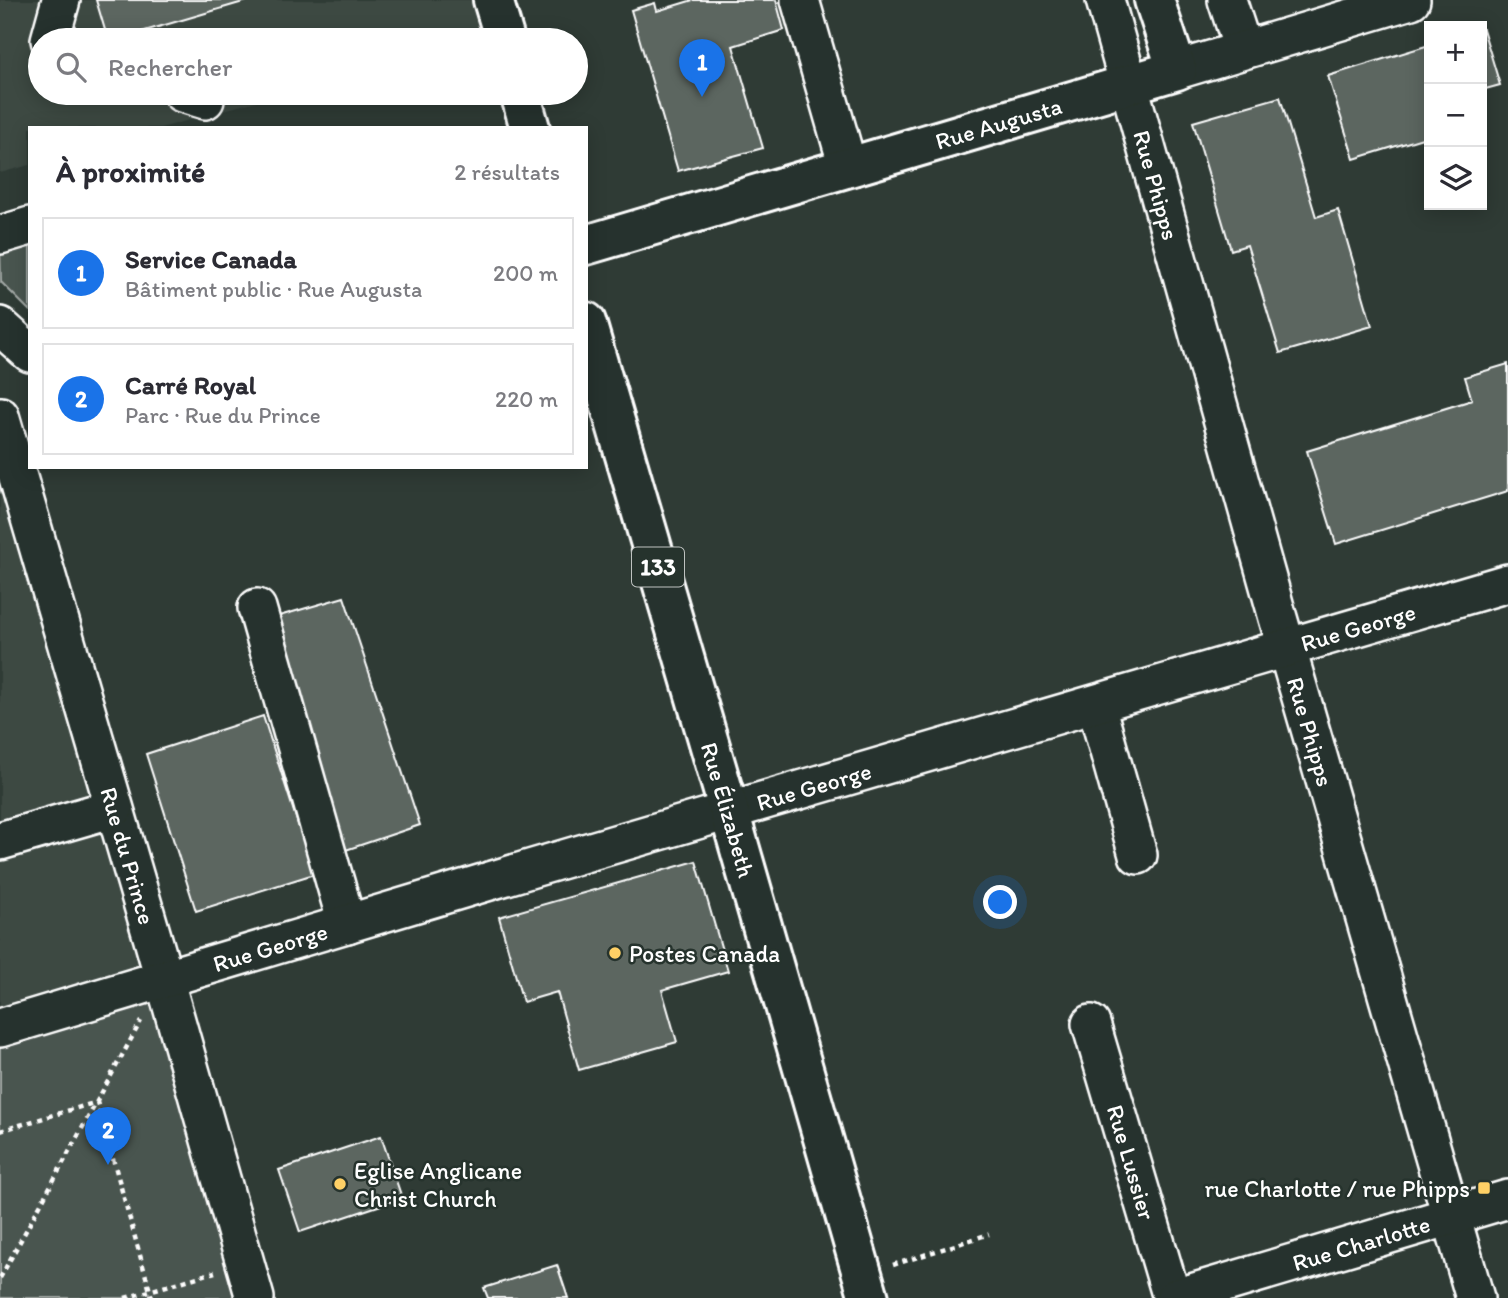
<!DOCTYPE html>
<html lang="fr">
<meta charset="utf-8">
<style>
body{margin:0;font-family:Itim,sans-serif;background:#f2f2f3;color:#2b2b33}
.controls{position:absolute;right:21px;top:21px;display:grid;overflow:hidden;border-radius:0px;box-shadow:0 4px 18px #0003}
.controls button{width:63px;height:63px;display:grid;place-items:center;padding:0;border:0;border-bottom:2px solid #e1e1e2;background:#fff;color:#2b2b33;font:35px sans-serif}
.you{position:absolute;left:1001px;top:903px;width:24px;height:24px;margin:-18px;border:5px solid #fff;border-radius:50%;background:#1a73e8;box-shadow:0 0 0 10px #1a73e833}
.badge{display:grid;place-items:center;width:46px;height:46px;border-radius:50%;background:#1a73e8;color:#fff;font-size:23px;font-weight:700}
.pin{position:absolute;translate:-50% -58px;filter:drop-shadow(0 2px 4px #0008)}
.pin::after{content:'';position:absolute;top:37px;width:24px;height:21px;background:inherit;clip-path:polygon(0 0,100% 0,50% 100%)}
.list{margin:0;padding:0;list-style:none}
h2{display:flex;justify-content:space-between;align-items:center;height:91px;margin:0;padding:0 28px;font-size:30px}
h2 small{font-size:23px;font-weight:400;color:#7c7c81}
.list li{display:grid;grid-template-columns:46px 1fr auto;gap:21px;align-items:center;box-sizing:border-box;height:112px;margin:0 14px 14px;padding:0 14px;border:2px solid #e1e1e2;border-radius:0px}
.list b{display:block;font-size:26px;white-space:nowrap}
.list p{margin:0;font-size:23px;white-space:nowrap;color:#7c7c81}
.list em{font-size:23px;font-style:normal;color:#7c7c81}
.icon{flex:none;width:38px;height:38px;fill:none;stroke:currentColor;stroke-width:2;stroke-linecap:round;stroke-linejoin:round}
.map{position:relative;flex:none;width:1508px;height:1298px;overflow:hidden}
.search{position:absolute;background:#fff;box-shadow:0 4px 18px #0003;left:28px;top:28px;width:560px;height:77px;display:flex;align-items:center;gap:18px;box-sizing:border-box;padding:0 24px;border-radius:38px;color:#7c7c81;font-size:26px}
.panel{position:absolute;background:#fff;box-shadow:0 4px 18px #0003;left:28px;top:126px;width:560px;height:343px;border-radius:0px}
.map>svg:first-child{display:block}
.built{fill:#3c4842}
.green{fill:#4a544f;stroke:#a4aaa7;stroke-width:2}
.building{fill:#5b6661;stroke:#fff;stroke-width:2}
.lines{fill:none;stroke-linecap:round;stroke-linejoin:round}
.minor-casing{stroke:#fff;stroke-width:42}
.major-casing{stroke:#fff;stroke-width:44}
.path{stroke:#fff;stroke-width:4.5;stroke-dasharray:5 5;stroke-linecap:butt}
.minor{stroke:#26332d;stroke-width:37}
.major{stroke:#26332d;stroke-width:38}
.poi-dot{fill:#ffd166;stroke:#26332d;stroke-width:2.5}
.labels{text-anchor:middle;dominant-baseline:central;stroke-width:5;stroke-linejoin:round;paint-order:stroke}
.shield{fill:#26332d;stroke:#bec2c0;stroke-width:2}
.shield-label{font-size:23px;font-weight:bold;fill:#fff}
.street-label{font-size:24px;fill:#fff;stroke:#26332d}
.poi-label{font-size:24px;fill:#fff;stroke:#26332d;text-anchor:start}
</style>
<div class="map">
<svg width="1508" height="1298" viewBox="0 0 1508 1298">
<rect width="100%" height="100%" fill="#2f3b35"/>
<filter id="ink" filterUnits="userSpaceOnUse"><feTurbulence type="fractalNoise" baseFrequency=".0143" numOctaves="2"/><feDisplacementMap in="SourceGraphic" scale="14" xChannelSelector="R" yChannelSelector="G"/><feConvolveMatrix kernelMatrix="1 2 1 2 8 2 1 2 1" color-interpolation-filters="sRGB"/></filter>
<g filter="url(#ink)">
<g class="built">
<path d="M0,0H482L492,34L469,40H40V93H284L161,128H30V165L0,173Z"/>
<path d="M0,393L164,984L0,1031Z"/>
</g>
<g class="green">
<path d="M30,238V311L1,282L0,243Z"/>
<path d="M164,984L255,1298H0V1033Z"/>
</g>
<g class="building">
<path d="M96,0H250L114,40H108Z"/>
<path d="M693,0H776L784,30L733,46L763,148L678,171L631,10L655,3L657,11Z"/>
<path d="M1482,29H1483L1500,85L1482,90Z"/>
<path d="M1429,45V136L1354,159L1328,76Z"/>
<path d="M1280,97L1316,217L1338,210L1372,326L1280,353L1247,245L1231,250L1193,122Z"/>
<path d="M1508,364V491L1336,544L1307,451L1472,400L1465,377Z"/>
<path d="M344,597L420,825L337,853L269,619Z"/>
<path d="M263,716L314,874L196,911L146,754Z"/>
<path d="M696,861L728,971L662,990L677,1042L579,1070L557,992L523,1002L499,917Z"/>
<path d="M381,1136L402,1198L300,1232L279,1170Z"/>
<path d="M557,1265L568,1298H488L484,1288Z"/>
</g>
<g class="lines">
<g class="minor-casing">
<g id="minor">
<path d="M800,0L848,167"/>
<path id="s1" d="M1105,0L1278,618L1475,1298"/>
<path d="M1227,0L1243,49"/>
<path d="M50,40L61,0"/>
<path d="M1177,70L1411,0"/>
<path d="M182,93L205,100"/>
<path d="M0,235L30,226"/>
<path d="M0,326L30,353"/>
<path id="s2" d="M0,416L154,943L255,1298"/>
<path d="M257,608L347,924"/>
<path d="M1096,705L1138,855"/>
<path d="M0,841L114,808"/>
<path id="s3" d="M1091,1024L1172,1298"/>
<path id="s4" d="M0,1028L533,868L1508,583"/>
<path id="s5" d="M1175,1298L1508,1199"/>
</g>
</g>
<g class="major-casing">
<g id="major">
<path d="M493,0L505,40"/>
<path d="M520,93L530,128"/>
<path id="s6" d="M586,245L1177,70L1154,0"/>
<path id="s7" d="M586,322L729,811L869,1298"/>
</g>
</g>
<g class="path">
<path d="M0,1131L97,1102L152,1298"/>
<path d="M893,1265L989,1234"/>
<path d="M0,1278L141,1021"/>
<path d="M125,1298L215,1272"/>
</g>
<use href="#minor" class="minor"/>
<use href="#major" class="major"/>
</g>
</g>
<g class="poi-dot">
<circle cx="615" cy="953" r="7"/>
<circle cx="340" cy="1184" r="7"/>
<rect x="1477" y="1181" width="14" height="14" rx="3.5"/>
</g>
<g class="labels">
<rect class="shield" x="632" y="547.5" width="52" height="39" rx="5"/>
<g class="shield-label">
<text x="658" y="567">133</text>
</g>
<g class="street-label">
<text stroke="none"><textPath href="#s6" startOffset="430">Rue Augusta</textPath></text>
<text stroke="none"><textPath href="#s1" startOffset="192">Rue Phipps</textPath></text>
<text stroke="none"><textPath href="#s4" startOffset="1416">Rue George</textPath></text>
<text stroke="none"><textPath href="#s1" startOffset="760">Rue Phipps</textPath></text>
<text stroke="none"><textPath href="#s4" startOffset="849">Rue George</textPath></text>
<text stroke="none"><textPath href="#s7" startOffset="508">Rue Élizabeth</textPath></text>
<text stroke="none"><textPath href="#s2" startOffset="458">Rue du Prince</textPath></text>
<text stroke="none"><textPath href="#s4" startOffset="282">Rue George</textPath></text>
<text stroke="none"><textPath href="#s3" startOffset="144">Rue Lussier</textPath></text>
<text stroke="none"><textPath href="#s5" startOffset="194">Rue Charlotte</textPath></text>
</g>
<g class="poi-label">
<text x="629" y="953">Postes Canada</text>
<text x="354" y="1170">Eglise Anglicane<tspan x="354" dy="28">Christ Church</tspan></text>
<text x="1470" y="1188" text-anchor="end">rue Charlotte / rue Phipps</text>
</g>
</g>
</svg>
<div class="controls">
<button>+</button>
<button>−</button>
<button><svg class="icon" aria-label="layers" viewBox="0 0 24 24"><path d="M12 4l9 5-9 5-9-5zM3 14l9 5 9-5"/></svg></button>
</div>
<div class="you"></div>
<div class="pin badge" style="left:702px;top:97px">1</div>
<div class="pin badge" style="left:108px;top:1165px">2</div>
<div class="search"><svg class="icon" aria-label="search" viewBox="0 0 24 24"><circle cx="10" cy="10" r="6"/><path d="M15 15l6 6"/></svg>Rechercher</div>
<section class="panel">
<h2>À proximité<small>2 résultats</small></h2>
<ul class="list">
<li><span class="badge">1</span><div><b>Service Canada</b><p>Bâtiment public · Rue Augusta</p></div><em>200 m</em></li>
<li><span class="badge">2</span><div><b>Carré Royal</b><p>Parc · Rue du Prince</p></div><em>220 m</em></li>
</ul>
</section>
</div>
